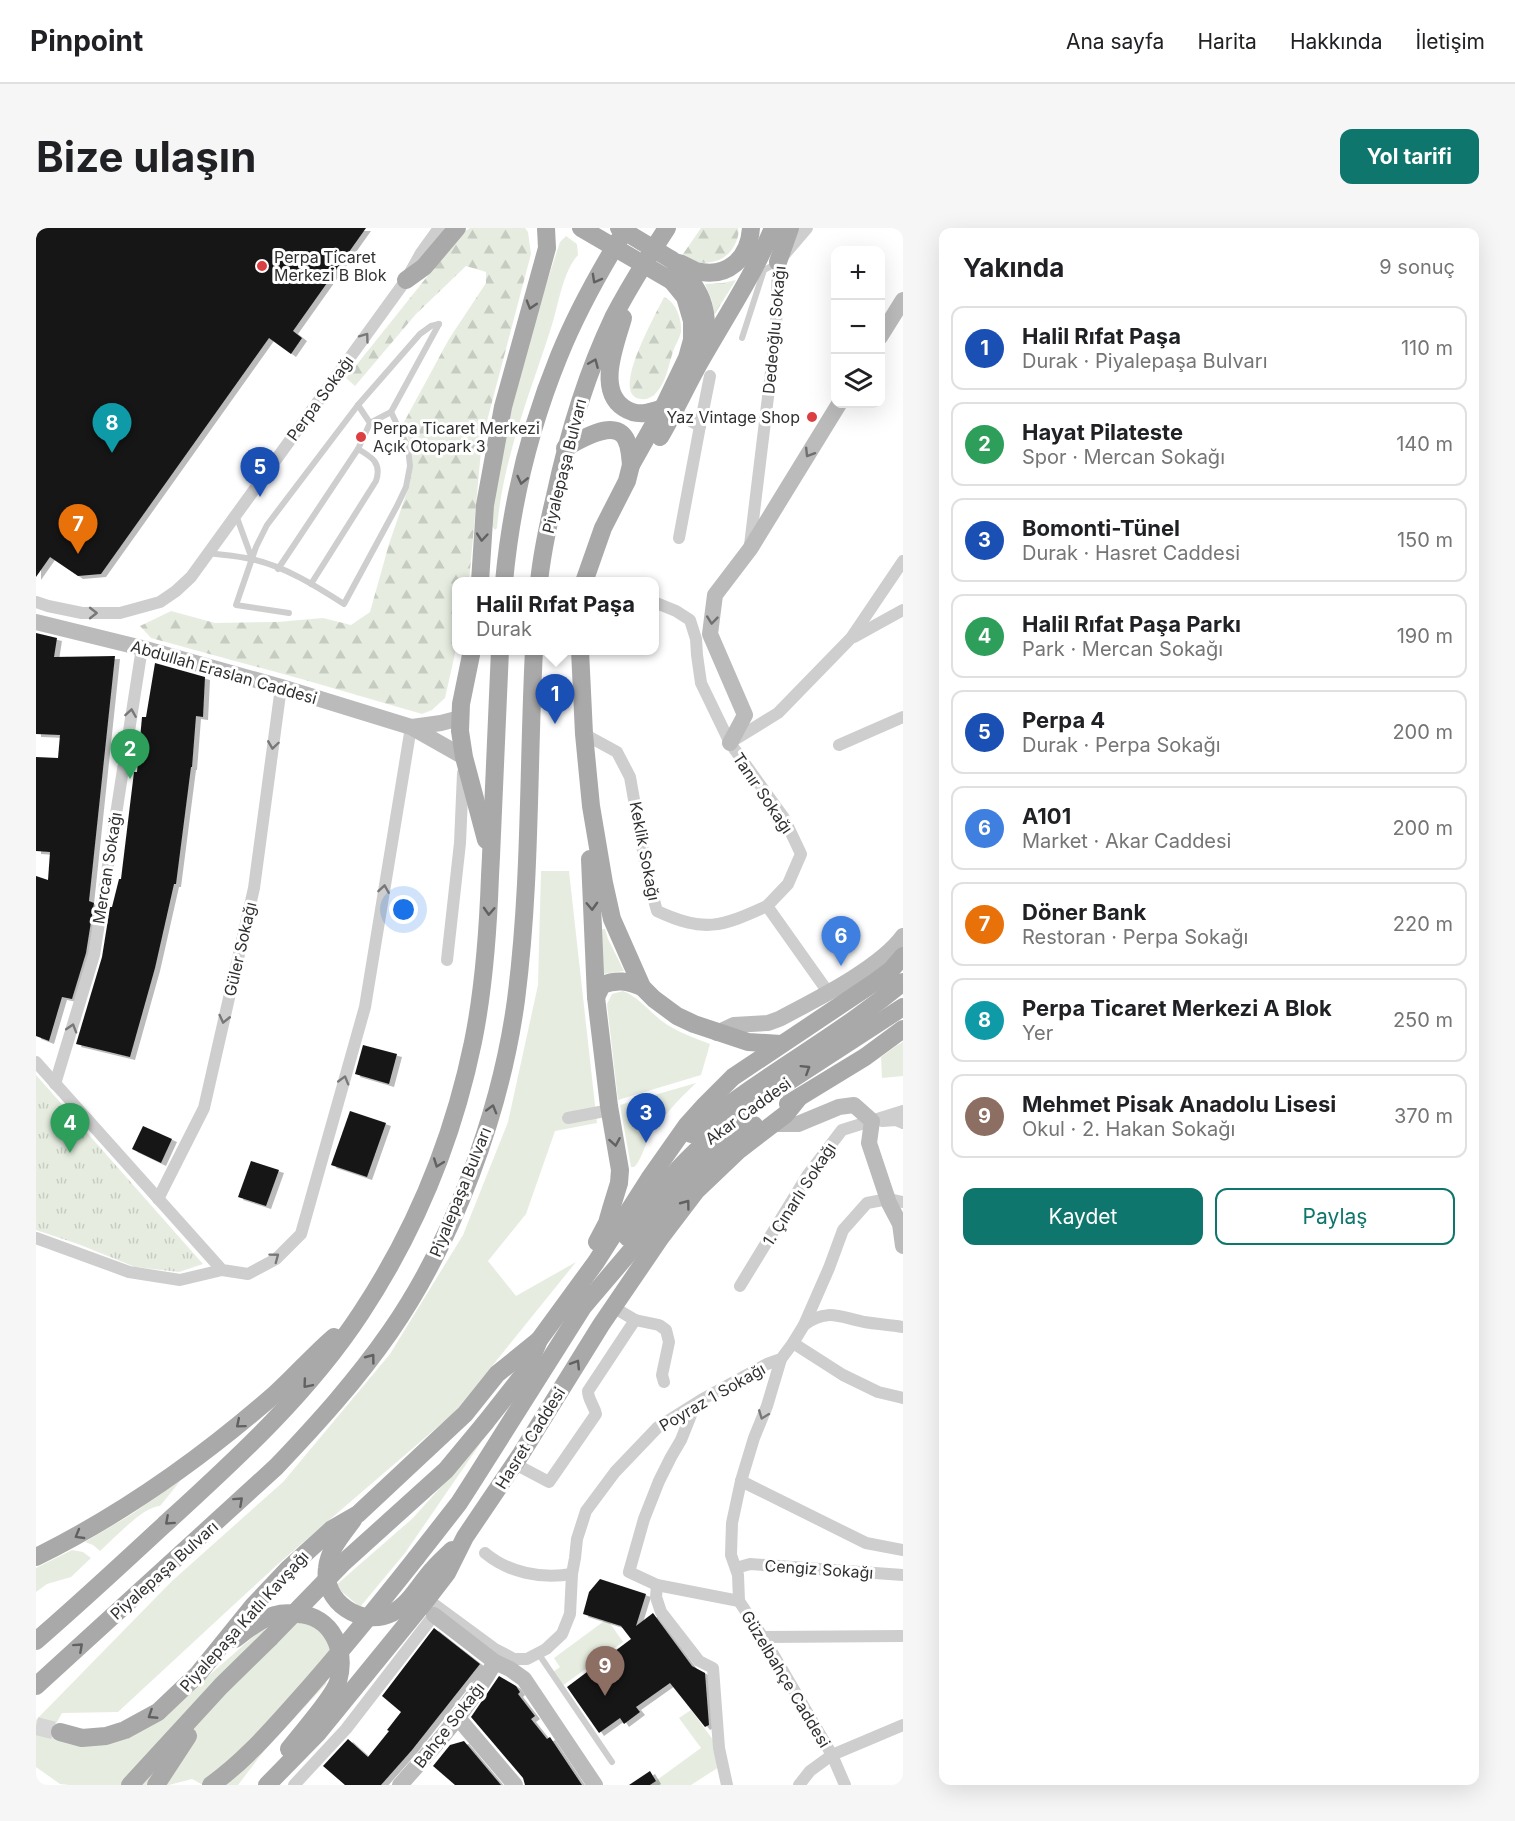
<!DOCTYPE html>
<html lang="tr">
<meta charset="utf-8">
<style>
body{margin:0;font-family:Inter,sans-serif;background:#f6f6f6;color:#202124}
.controls{position:absolute;right:18px;top:18px;display:grid;overflow:hidden;border-radius:12px;box-shadow:0 6px 24px #0002}
.controls button{width:54px;height:54px;display:grid;place-items:center;padding:0;border:0;border-bottom:2px solid #e0e0e0;background:#fff;color:#202124;font:30px sans-serif}
.you{position:absolute;left:368px;top:682px;width:21px;height:21px;margin:-15px;border:4px solid #fff;border-radius:50%;background:#1a73e8;box-shadow:0 0 0 9px #1a73e833}
.badge{display:grid;place-items:center;width:39px;height:39px;border-radius:50%;background:#0f766e;color:#fff;font-size:20px;font-weight:700}
.pin{position:absolute;translate:-50% -50px;filter:drop-shadow(0 2px 3px #0008)}
.pin::after{content:'';position:absolute;top:32px;width:21px;height:18px;background:inherit;clip-path:polygon(0 0,100% 0,50% 100%)}
.popup{position:absolute;left:416px;top:349px;width:207px;height:78px;box-sizing:border-box;display:grid;place-content:center;border-radius:12px;background:#fff;filter:drop-shadow(0 2px 4px #0005);font-size:20px;white-space:nowrap;color:#757577}
.popup b{font-size:22px;color:#202124}
.popup::after{content:'';position:absolute;left:50%;top:100%;margin-left:-12px;border:12px solid transparent;border-top-color:#fff}
.list{margin:0;padding:0;list-style:none}
h2{display:flex;justify-content:space-between;align-items:center;height:78px;margin:0;padding:0 24px;font-size:26px}
h2 small{font-size:20px;font-weight:400;color:#757577}
.list li{display:grid;grid-template-columns:39px 1fr auto;gap:18px;align-items:center;box-sizing:border-box;height:84px;margin:0 12px 12px;padding:0 12px;border:2px solid #e0e0e0;border-radius:12px}
.list b{display:block;font-size:22px;white-space:nowrap}
.list p{margin:0;font-size:20px;white-space:nowrap;color:#757577}
.list em{font-size:20px;font-style:normal;color:#757577}
.actions{display:flex;gap:12px;padding:18px 24px}
.actions a{flex:1;padding:14px 0;border:2px solid #0f766e;border-radius:12px;text-align:center;font-size:21px;color:#0f766e}
.actions .main{background:#0f766e;color:#fff}
.icon{flex:none;width:33px;height:33px;fill:none;stroke:currentColor;stroke-width:2;stroke-linecap:round;stroke-linejoin:round}
.map{position:relative;flex:none;width:867px;height:1557px;overflow:hidden;border-radius:12px}
header{display:flex;align-items:center;gap:36px;box-sizing:border-box;height:84px;padding:0 30px;background:#fff;border-bottom:2px solid #e0e0e0}
header strong{font-size:28px}
nav{display:flex;gap:33px;margin-inline-start:auto;font-size:21px}
.intro{display:flex;align-items:center;justify-content:space-between;box-sizing:border-box;height:144px;padding:0 36px}
h1{margin:0;font-size:42px}
.button{padding:15px 27px;border-radius:12px;background:#0f766e;color:#fff;font-size:21px;font-weight:700}
main{display:flex;gap:36px;padding:0 36px}
aside{flex:1;background:#fff;border-radius:12px;box-shadow:0 6px 24px #0002}
.map>svg:first-child{display:block}
.grass{fill:#e6ede0}
.forest{fill:url(#forest-firs)}
.park{fill:url(#park-tufts)}
.building{fill:#181818;filter:url(#shadow)}
.lines{fill:none;stroke-linecap:round;stroke-linejoin:round}
.primary-tunnel{stroke:#d6d6d6;stroke-width:18;stroke-dasharray:18 9;stroke-linecap:butt}
.lane{stroke:#cecece;stroke-width:6}
.street{stroke:#cecece;stroke-width:12}
.secondary{stroke:#bbb;stroke-width:16}
.primary{stroke:#a9a9a9;stroke-width:18}
.primary-bridge{stroke:#a9a9a9;stroke-width:18}
.oneway{stroke:#616161}
.oneway2{stroke:#787878}
.oneway3{stroke:#6f6f6f}
.poi-dot{fill:#dc3f42;stroke:#fff;stroke-width:2}
.labels{text-anchor:middle;dominant-baseline:central;stroke-width:6;stroke-linejoin:round;paint-order:stroke}
.poi-label{font-size:16px;fill:#313131;stroke:#fff;text-anchor:start}
.street-label{font-size:16px;fill:#313131;stroke:#fff}
</style>
<header>
<strong>Pinpoint</strong>
<nav><a>Ana sayfa</a><a>Harita</a><a>Hakkında</a><a>İletişim</a></nav>
</header>
<div class="intro"><h1>Bize ulaşın</h1><a class="button">Yol tarifi</a></div>
<main>
<div class="map">
<svg width="867" height="1557" viewBox="0 0 867 1557">
<defs>
<pattern id="forest-firs" width="22" height="20" patternUnits="userSpaceOnUse" patternTransform="scale(1.5)"><rect width="22" height="20" fill="#e6ede0"/><path d="M5 1l3.5 6h-7zM16 11l3.5 6h-7z" fill="#c6ccc1"/></pattern>
<pattern id="park-tufts" width="24" height="20" patternUnits="userSpaceOnUse" patternTransform="scale(1.5)"><rect width="24" height="20" fill="#e6ede0"/><path d="M3 7l-1-3M5 7V3M7 7l1-3M15 17l-1-3M17 17v-4M19 17l1-3" fill="none" stroke="#c6ccc1"/></pattern>
<filter id="shadow"><feDropShadow dx="5" dy="3" stdDeviation="0" flood-color="#0004"/></filter>
</defs>
<rect width="100%" height="100%" fill="#fff"/>
<g class="grass">
<path d="M530,8L541,16L542,27C526,45 523,76 515,100C494,166 467,230 461,300L459,302L456,298L455,286L476,176L502,81L524,14Z"/>
<path d="M505,643H533L561,895L519,903L490,986L452,1033L480,1068L540,1034L419,1184L242,1336L82,1484L26,1485L15,1505L71,1511L146,1471L235,1393L266,1391L291,1409L297,1425L290,1456L228,1523L202,1557H167L156,1551L133,1557H33L24,1556L0,1539V1492L136,1353L247,1254L354,1126L427,1007L472,894L502,757Z"/>
<path d="M567,701H569L572,711L588,743L567,746L565,703Z"/>
<path d="M587,763C604,769 618,790 635,799C647,806 661,811 674,816L665,847L582,872L571,776L576,766Z"/>
<path d="M867,814V848L846,850L845,829L860,818Z"/>
<path d="M660,855C642,872 626,889 613,910C608,919 605,933 598,939H595L584,877Z"/>
<path d="M446,1213L369,1325L324,1379L299,1358L377,1290Z"/>
<path d="M145,1252L124,1278C106,1279 78,1311 64,1323L57,1317L49,1314L96,1286Z"/>
<path d="M36,1322L47,1324L55,1330L35,1349L11,1356L0,1364V1340Z"/>
<path d="M571,1391L587,1414L526,1458L517,1444L524,1439L518,1430Z"/>
<path d="M655,1482L683,1520L686,1537L655,1557H614L665,1520L643,1490Z"/>
</g>
<g class="forest">
<path d="M434,0H489L492,4L495,26L446,212L433,353L420,354V421L409,470L396,482L386,486L269,452L115,410L104,398L135,383L179,395L241,394L287,390L315,397L334,384L353,316L374,255L376,222L367,196L413,111L450,55V44L430,38L380,86L319,158L310,150L426,5Z"/>
<path d="M665,0H702C703,6 702,9 700,14C691,37 665,39 645,29Z"/>
<path d="M700,52L678,87L676,73L669,56L687,55Z"/>
<path d="M628,69C640,74 646,91 645,104C644,109 640,116 638,121C632,137 631,155 618,167C614,170 610,172 605,171C572,168 622,83 628,69Z"/>
</g>
<path class="park" d="M0,847L167,1036L143,1044L99,1039L42,1016L0,1002Z"/>
<g class="building">
<path d="M0,0H330L257,103L266,110L255,126L233,110L65,346L42,348L14,329L0,349Z"/>
<path d="M0,405L21,410L18,429L79,428L53,673L58,675L50,725L36,771L26,769L13,813L0,808V648L12,652L14,624L0,623V529L22,530L24,507L0,506Z"/>
<path d="M119,435L169,449L167,489L160,488L156,539H155L140,656H138L119,740L94,829L40,816L66,729L74,679H76L83,651H85L98,544H101L106,489H110Z"/>
<path d="M327,817L361,826L353,856L319,846Z"/>
<path d="M314,883L350,895L331,949L295,937Z"/>
<path d="M107,898L136,911L125,935L96,921Z"/>
<path d="M215,933L243,942L230,978L202,969Z"/>
<path d="M564,1351L610,1366L600,1398L617,1385L656,1438L669,1445L673,1497L669,1499L634,1455L600,1479L604,1484L588,1496L584,1490L563,1505L531,1459L595,1411L585,1398L547,1386L553,1364Z"/>
<path d="M398,1400L444,1436L376,1522L345,1557H309L287,1538L312,1511L332,1529L353,1503L351,1502L365,1484L346,1468Z"/>
<path d="M463,1448L480,1458L484,1464L482,1466L499,1488L495,1491L511,1511L514,1509L546,1557H489L487,1550L435,1489Z"/>
<path d="M428,1513L465,1557H419L397,1538L414,1517Z"/>
<path d="M614,1543L620,1553L614,1557H593Z"/>
</g>
<g class="lines">
<path class="primary-tunnel" d="M0,1498L24,1504"/>
<g class="lane">
<path d="M706,110L728,42L741,35"/>
<path d="M322,177L334,195"/>
<path d="M200,287L216,331"/>
<path d="M172,325C186,327 201,328 215,331C248,338 280,358 308,376L361,278L370,259L374,238L372,219L355,184"/>
<path d="M242,341L322,221L334,195L355,184L403,96"/>
<path d="M275,356L340,253C346,235 336,229 322,221"/>
<path d="M253,385L200,377L220,319L231,297L322,177L384,106L395,98L403,96"/>
<path d="M502,1425L576,1534"/>
</g>
<g class="street">
<path d="M639,185L664,198L643,310"/>
<path d="M664,198L674,148"/>
<path d="M714,317L740,103L742,34L771,0"/>
<path d="M0,374L12,378L46,385H84L124,374L140,363L155,349L370,52L385,25L403,0"/>
<path d="M618,374L640,383L654,392L660,411L661,427L665,455L694,515L748,590L765,626L752,656L731,678L792,764"/>
<path d="M818,409L867,382"/>
<path d="M548,506L581,524L594,549L612,651L621,683C668,705 685,699 731,678"/>
<path d="M695,514L742,485L815,410L867,333"/>
<path d="M803,517L867,489"/>
<path d="M411,732L424,615L427,545"/>
<path d="M0,834L186,1042L212,1046L240,1031L265,1006L329,779L375,499"/>
<path d="M19,856L58,727L106,420"/>
<path d="M532,890L574,882"/>
<path d="M846,893L860,892L867,895"/>
<path d="M122,971L168,880L218,660L245,459"/>
<path d="M0,1010L93,1044L144,1052L186,1042"/>
<path d="M704,1058L771,948L806,902L867,883"/>
<path d="M599,1092L623,1097L630,1102L633,1114L626,1147L628,1154"/>
<path d="M768,1097C790,1080 804,1089 828,1094C841,1096 854,1097 867,1099"/>
<path d="M757,1115L807,1147L842,1164L867,1170"/>
<path d="M745,1131L731,1178L718,1210L705,1253L696,1295L695,1327L702,1347L703,1373L730,1414L796,1527L809,1557"/>
<path d="M659,1177L645,1212L635,1229L623,1253L608,1291L593,1344L621,1357L703,1373"/>
<path d="M479,1236L513,1254L560,1186C558,1177 552,1172 552,1163L599,1092L577,1079"/>
<path d="M705,1253L830,1315L867,1322"/>
<path d="M449,1325C473,1345 505,1351 536,1346"/>
<path d="M700,1340L714,1336L867,1347"/>
<path d="M621,1357L620,1369L625,1384L663,1433L677,1440L683,1520L691,1557"/>
<path d="M391,1371L459,1421L478,1431H491L510,1421L526,1406L534,1386L536,1346L539,1330L541,1311L550,1283L579,1244L622,1199L665,1172L731,1136L745,1131L757,1115L768,1097L793,1040L807,1002L831,975L852,971L867,974"/>
<path d="M727,1409L867,1408"/>
<path d="M258,1557L310,1501L398,1387L394,1381"/>
<path d="M763,1557L774,1543L796,1527L867,1497"/>
</g>
<g class="secondary">
<path d="M844,109L867,72"/>
<path d="M0,394L106,420L245,459L375,499L428,529"/>
<path d="M376,499L405,495L424,490"/>
<path d="M694,515L709,487L674,406L679,367L714,321L803,176"/>
<path d="M681,805L698,797L732,795L743,791C779,772 844,740 867,708"/>
<path d="M737,896H762L803,879L818,877L836,893L833,915L853,975L864,996L867,1018"/>
<path d="M398,1387L459,1434L474,1441L488,1451L559,1557"/>
<path d="M422,1490L479,1557"/>
<path d="M364,1557C399,1518 433,1480 459,1434"/>
</g>
<g class="primary">
<path d="M636,32C665,60 675,80 668,121"/>
<path d="M742,34L754,0"/>
<path d="M643,35C649,37 655,41 660,43C692,51 713,30 715,0"/>
<path d="M370,52L388,39L421,0"/>
<path d="M587,90C580,115 560,162 588,180C602,189 613,185 627,180L631,181"/>
<path d="M624,209C640,182 652,154 668,127C692,85 719,44 737,0"/>
<path d="M529,220C542,213 572,194 586,206C594,213 594,228 595,237"/>
<path d="M444,354L449,277L467,179L511,20L510,0"/>
<path d="M468,354C475,278 494,199 523,128C540,86 562,46 586,7"/>
<path d="M503,354C506,325 512,297 519,268C532,207 550,147 577,90C593,59 612,29 631,0"/>
<path d="M548,354L567,300L591,253L595,237L627,180L651,130L656,112V93L649,69L636,53"/>
<path d="M436,422L425,476L424,503L428,529L450,612"/>
<path d="M544,422L548,506L555,578L568,655L576,691L606,759L618,771L641,788L658,796L712,814L745,816"/>
<path d="M554,631L560,769L573,878L584,942L583,955L575,981L571,995L561,1014"/>
<path d="M560,769L566,757C581,751 592,753 606,759"/>
<path d="M752,876L829,829L867,801"/>
<path d="M655,906C722,850 800,810 867,754"/>
<path d="M591,1009C624,956 655,924 704,885L867,779"/>
<path d="M449,1195L490,1143L503,1112L560,1034L613,951L651,897L669,877L697,849L839,754L855,742L867,728"/>
<path d="M317,1292C306,1307 293,1321 291,1340C286,1374 326,1400 356,1385C374,1376 384,1355 397,1341C403,1334 410,1328 416,1322"/>
<path d="M0,1329C87,1286 166,1230 239,1166C259,1148 277,1127 298,1109"/>
<path d="M380,1330L423,1275L439,1250L547,1079L598,1019L650,951L678,923L718,897"/>
<path d="M199,1411C211,1402 224,1391 239,1387C245,1385 255,1385 262,1386C296,1388 311,1422 302,1454C297,1470 265,1505 253,1521"/>
<path d="M0,1413C44,1375 86,1336 128,1297C199,1232 272,1166 325,1085C379,1003 417,911 437,814C448,760 452,704 454,648C458,573 460,498 464,422"/>
<path d="M0,1458L240,1239C281,1196 320,1153 354,1104C418,1012 465,883 480,772C495,656 492,539 498,422"/>
<path d="M24,1504L46,1510L70,1508L89,1502L122,1484L162,1446L217,1378L252,1341L296,1301L322,1286L429,1186L461,1146L503,1112"/>
<path d="M94,1557L185,1458L234,1410"/>
<path d="M120,1557L152,1508"/>
<path d="M231,1557L281,1506L391,1371L411,1345L429,1309L485,1226L565,1097L625,1009L660,963L703,922L750,886L762,871"/>
</g>
<g class="primary-bridge">
<path d="M545,0L636,53"/>
<path d="M583,0L636,32"/>
<path d="M234,1410L308,1334L410,1242L449,1195"/>
<path d="M175,1557C209,1533 235,1502 263,1471C304,1425 342,1378 380,1330"/>
</g>
</g>
<defs><path id="oneway-chevron" d="M-2-3.5L2.5 0L-2 3.5" fill="none" stroke-width="1.6" stroke-linecap="round" stroke-linejoin="round" transform="scale(1.5)"/></defs>
<g class="oneway">
<use href="#oneway-chevron" transform="translate(560 51) rotate(119)"/>
<use href="#oneway-chevron" transform="translate(495 77) rotate(107)"/>
<use href="#oneway-chevron" transform="translate(558 135) rotate(-67)"/>
<use href="#oneway-chevron" transform="translate(486 252) rotate(103)"/>
<use href="#oneway-chevron" transform="translate(446 309) rotate(95)"/>
<use href="#oneway-chevron" transform="translate(556 678) rotate(88)"/>
<use href="#oneway-chevron" transform="translate(453 683) rotate(93)"/>
<use href="#oneway-chevron" transform="translate(770 841) rotate(-32)"/>
<use href="#oneway-chevron" transform="translate(456 881) rotate(-74)"/>
<use href="#oneway-chevron" transform="translate(579 914) rotate(80)"/>
<use href="#oneway-chevron" transform="translate(402 935) rotate(110)"/>
<use href="#oneway-chevron" transform="translate(650 976) rotate(-53)"/>
<use href="#oneway-chevron" transform="translate(335 1130) rotate(-53)"/>
<use href="#oneway-chevron" transform="translate(540 1136) rotate(-58)"/>
<use href="#oneway-chevron" transform="translate(271 1156) rotate(130)"/>
<use href="#oneway-chevron" transform="translate(204 1196) rotate(140)"/>
<use href="#oneway-chevron" transform="translate(203 1273) rotate(-42)"/>
<use href="#oneway-chevron" transform="translate(133 1293) rotate(138)"/>
<use href="#oneway-chevron" transform="translate(43 1307) rotate(150)"/>
<use href="#oneway-chevron" transform="translate(43 1419) rotate(-42)"/>
<use href="#oneway-chevron" transform="translate(116 1487) rotate(147)"/>
</g>
<g class="oneway2">
<use href="#oneway-chevron" transform="translate(329 109) rotate(-54)"/>
<use href="#oneway-chevron" transform="translate(57 385)"/>
<use href="#oneway-chevron" transform="translate(95 485) rotate(-81)"/>
<use href="#oneway-chevron" transform="translate(237 517) rotate(98)"/>
<use href="#oneway-chevron" transform="translate(348 661) rotate(-81)"/>
<use href="#oneway-chevron" transform="translate(188 791) rotate(103)"/>
<use href="#oneway-chevron" transform="translate(36 800) rotate(-73)"/>
<use href="#oneway-chevron" transform="translate(308 852) rotate(-74)"/>
<use href="#oneway-chevron" transform="translate(239 1029) rotate(-37)"/>
<use href="#oneway-chevron" transform="translate(727 1187) rotate(111)"/>
</g>
<g class="oneway3">
<use href="#oneway-chevron" transform="translate(773 225) rotate(122)"/>
<use href="#oneway-chevron" transform="translate(676 392) rotate(96)"/>
</g>
<g class="poi-dot">
<circle cx="226" cy="38" r="6"/>
<circle cx="776" cy="189" r="6"/>
<circle cx="325" cy="209" r="6"/>
</g>
<g class="labels">
<g class="poi-label">
<text x="238" y="29">Perpa Ticaret<tspan x="238" dy="18">Merkezi B Blok</tspan></text>
<text x="764" y="189" text-anchor="end">Yaz Vintage Shop</text>
<text x="337" y="200">Perpa Ticaret Merkezi<tspan x="337" dy="18">Açık Otopark 3</tspan></text>
</g>
<g class="street-label">
<text transform="translate(738 102) rotate(-85)">Dedeoğlu Sokağı</text>
<text transform="translate(284 170) rotate(-54)">Perpa Sokağı</text>
<text transform="translate(528 238) rotate(-76)">Piyalepaşa Bulvarı</text>
<text transform="translate(188 444) rotate(16)">Abdullah Eraslan Caddesi</text>
<text transform="translate(727 565) rotate(56)">Tanır Sokağı</text>
<text transform="translate(609 623) rotate(79)">Keklik Sokağı</text>
<text transform="translate(71 640) rotate(-81)">Mercan Sokağı</text>
<text transform="translate(204 721) rotate(-77)">Güler Sokağı</text>
<text transform="translate(712 883) rotate(-36)">Akar Caddesi</text>
<text transform="translate(424 964) rotate(-68)">Piyalepaşa Bulvarı</text>
<text transform="translate(763 966) rotate(-57)">1. Çınarlı Sokağı</text>
<text transform="translate(676 1169) rotate(-30)">Poyraz 1 Sokağı</text>
<text transform="translate(494 1210) rotate(-58)">Hasret Caddesi</text>
<text transform="translate(783 1341) rotate(4)">Cengiz Sokağı</text>
<text transform="translate(128 1342) rotate(-42)">Piyalepaşa Bulvarı</text>
<text transform="translate(208 1393) rotate(-48)">Piyalepaşa Katlı Kavşağı</text>
<text transform="translate(750 1451) rotate(59)">Güzelbahçe Caddesi</text>
<text transform="translate(413 1497) rotate(-52)">Bahçe Sokağı</text>
</g>
</g>
</svg>
<div class="controls">
<button>+</button>
<button>−</button>
<button><svg class="icon" aria-label="layers" viewBox="0 0 24 24"><path d="M12 4l9 5-9 5-9-5zM3 14l9 5 9-5"/></svg></button>
</div>
<div class="you"></div>
<div class="pin badge" style="left:519px;top:496px;background:#1a4fb4">1</div>
<div class="popup"><b>Halil Rıfat Paşa</b>Durak</div>
<div class="pin badge" style="left:94px;top:551px;background:#2e9e5b">2</div>
<div class="pin badge" style="left:610px;top:915px;background:#1a4fb4">3</div>
<div class="pin badge" style="left:34px;top:925px;background:#2e9e5b">4</div>
<div class="pin badge" style="left:224px;top:269px;background:#1a4fb4">5</div>
<div class="pin badge" style="left:805px;top:738px;background:#3f7fe0">6</div>
<div class="pin badge" style="left:42px;top:326px;background:#e8710a">7</div>
<div class="pin badge" style="left:76px;top:225px;background:#0f9aa8">8</div>
<div class="pin badge" style="left:569px;top:1468px;background:#8d6e63">9</div>
</div>
<aside>
<h2>Yakında<small>9 sonuç</small></h2>
<ul class="list">
<li><span class="badge" style="background:#1a4fb4">1</span><div><b>Halil Rıfat Paşa</b><p>Durak · Piyalepaşa Bulvarı</p></div><em>110 m</em></li>
<li><span class="badge" style="background:#2e9e5b">2</span><div><b>Hayat Pilateste</b><p>Spor · Mercan Sokağı</p></div><em>140 m</em></li>
<li><span class="badge" style="background:#1a4fb4">3</span><div><b>Bomonti-Tünel</b><p>Durak · Hasret Caddesi</p></div><em>150 m</em></li>
<li><span class="badge" style="background:#2e9e5b">4</span><div><b>Halil Rıfat Paşa Parkı</b><p>Park · Mercan Sokağı</p></div><em>190 m</em></li>
<li><span class="badge" style="background:#1a4fb4">5</span><div><b>Perpa 4</b><p>Durak · Perpa Sokağı</p></div><em>200 m</em></li>
<li><span class="badge" style="background:#3f7fe0">6</span><div><b>A101</b><p>Market · Akar Caddesi</p></div><em>200 m</em></li>
<li><span class="badge" style="background:#e8710a">7</span><div><b>Döner Bank</b><p>Restoran · Perpa Sokağı</p></div><em>220 m</em></li>
<li><span class="badge" style="background:#0f9aa8">8</span><div><b>Perpa Ticaret Merkezi A Blok</b><p>Yer</p></div><em>250 m</em></li>
<li><span class="badge" style="background:#8d6e63">9</span><div><b>Mehmet Pisak Anadolu Lisesi</b><p>Okul · 2. Hakan Sokağı</p></div><em>370 m</em></li>
</ul>
<div class="actions"><a class="main">Kaydet</a><a>Paylaş</a></div>
</aside>
</main>
